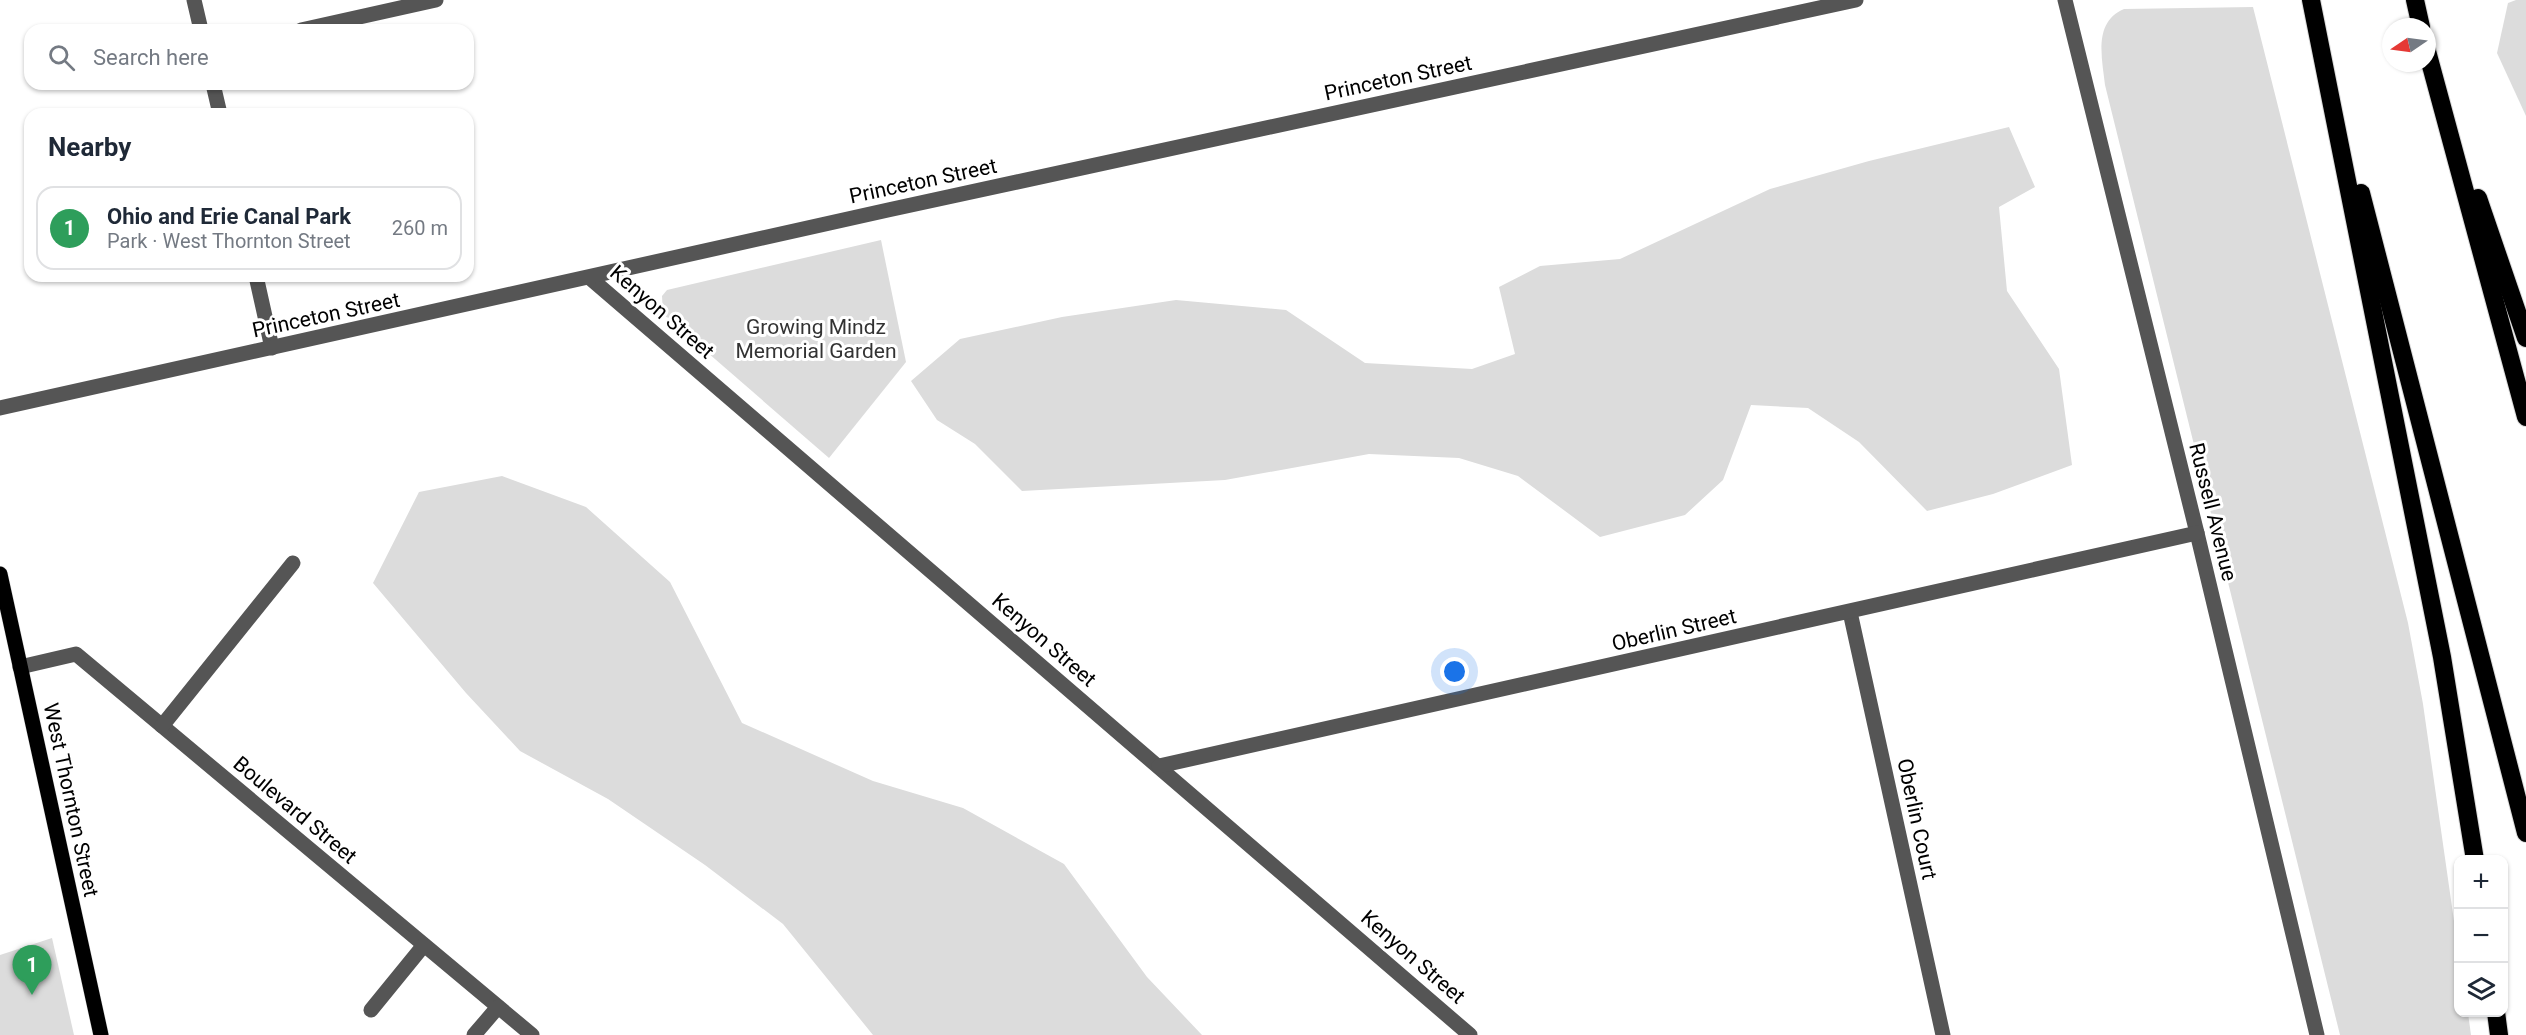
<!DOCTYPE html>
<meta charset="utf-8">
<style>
body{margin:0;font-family:Roboto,sans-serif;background:#f2f2f3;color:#1f2937}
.controls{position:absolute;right:18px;bottom:18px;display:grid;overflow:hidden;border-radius:12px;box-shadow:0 2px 4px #0004}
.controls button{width:54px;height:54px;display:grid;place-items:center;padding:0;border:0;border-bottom:2px solid #e0e1e3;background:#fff;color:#1f2937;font:30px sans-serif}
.compass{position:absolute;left:2382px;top:18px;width:54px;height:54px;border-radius:50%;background:#fff;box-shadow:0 2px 4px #0004;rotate:257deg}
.you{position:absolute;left:1455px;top:672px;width:21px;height:21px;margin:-15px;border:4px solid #fff;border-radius:50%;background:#1a73e8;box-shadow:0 0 0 9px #1a73e833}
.badge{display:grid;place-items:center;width:39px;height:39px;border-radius:50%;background:#2563eb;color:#fff;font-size:20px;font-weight:700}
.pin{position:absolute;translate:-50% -50px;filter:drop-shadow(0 2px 3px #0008)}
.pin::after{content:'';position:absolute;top:32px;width:21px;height:18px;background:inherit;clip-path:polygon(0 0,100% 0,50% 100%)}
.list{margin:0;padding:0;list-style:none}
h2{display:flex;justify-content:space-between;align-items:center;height:78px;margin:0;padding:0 24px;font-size:26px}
h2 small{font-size:20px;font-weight:400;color:#747a83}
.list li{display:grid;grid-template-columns:39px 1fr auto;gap:18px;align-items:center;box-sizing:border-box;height:84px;margin:0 12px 12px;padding:0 12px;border:2px solid #e0e1e3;border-radius:18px}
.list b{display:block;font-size:22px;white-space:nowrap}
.list p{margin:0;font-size:20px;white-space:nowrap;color:#747a83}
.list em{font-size:20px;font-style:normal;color:#747a83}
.icon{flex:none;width:33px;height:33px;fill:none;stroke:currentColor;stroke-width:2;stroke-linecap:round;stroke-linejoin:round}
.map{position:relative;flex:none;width:2526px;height:1035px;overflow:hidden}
.search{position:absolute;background:#fff;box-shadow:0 2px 4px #0004;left:24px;top:24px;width:450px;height:66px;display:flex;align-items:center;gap:15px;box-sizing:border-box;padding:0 21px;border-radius:18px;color:#747a83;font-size:22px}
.panel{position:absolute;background:#fff;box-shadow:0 2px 4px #0004;left:24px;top:108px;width:450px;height:174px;border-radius:18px}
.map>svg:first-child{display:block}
.green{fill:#dcdcdc}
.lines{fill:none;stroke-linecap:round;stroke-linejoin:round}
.major-casing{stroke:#dbdbdb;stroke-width:16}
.highway-casing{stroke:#dbdbdb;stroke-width:20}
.minor{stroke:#555;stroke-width:15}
.major{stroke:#000;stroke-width:15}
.highway{stroke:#000;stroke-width:18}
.labels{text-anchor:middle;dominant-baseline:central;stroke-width:6;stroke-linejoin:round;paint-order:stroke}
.street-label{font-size:21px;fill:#000;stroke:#fff}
.park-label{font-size:21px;fill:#333;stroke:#fff}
</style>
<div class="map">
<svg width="2526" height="1035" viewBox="0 0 2526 1035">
<rect width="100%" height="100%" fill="#fff"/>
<g class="green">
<path d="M2516,0H2526V116L2497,53L2508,3Z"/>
<path d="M2253,7L2408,623L2423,704L2458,949V1012L2468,1013L2471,1035H2340L2105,85C2102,58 2093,22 2124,9Z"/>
<path d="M2009,127L2035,187L1999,207L2007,291L2059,369L2072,465L1993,494L1927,511L1859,442L1808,408L1751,405L1723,480L1685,515L1600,537L1518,476L1459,458L1369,454L1225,480L1022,491L975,444L937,420L911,381L960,339L1062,317L1176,300L1286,310L1365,363L1472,369L1515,354L1499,287L1540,266L1620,259L1770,189L1869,161Z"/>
<path d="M881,240L906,362L829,458L663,314L662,296L667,290Z"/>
<path d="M502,476L586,507L670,582L742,723L873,781L963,808L1064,864L1147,977L1202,1035H873L783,924L705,865L608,799L520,751L466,693L373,583L419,492Z"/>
<path d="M52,938L74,1035H0V955Z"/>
</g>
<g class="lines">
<g class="major-casing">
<path id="major" d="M0,574L101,1035"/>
</g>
<g class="highway-casing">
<g id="highway">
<path d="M2311,0L2442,657L2475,860"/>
<path d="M2415,0L2421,27"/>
<path d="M2427,51L2526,417"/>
<path d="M2361,193L2526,833"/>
<path d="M2478,198L2526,338"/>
<path d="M2496,1012L2499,1035"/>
</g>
</g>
<g class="minor">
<path d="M194,0L201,30"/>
<path d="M2065,0L2197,533L2317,1035"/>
<path d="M301,30L436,0"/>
<path d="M213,84L220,114"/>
<path d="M256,276L272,348"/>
<path d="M590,278L1470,1035"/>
<path d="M0,408L888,210L1856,0"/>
<path d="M1850,612L1943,1035"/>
<path d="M20,667L76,654L532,1035"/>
<path d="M162,726L293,563"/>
<path d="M1159,766L2197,533"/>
<path d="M371,1010L424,945"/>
<path d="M474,1035L498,1007"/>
</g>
<use href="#major" class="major"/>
<use href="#highway" class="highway"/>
</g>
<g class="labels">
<g class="street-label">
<text transform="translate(1398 78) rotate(-12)">Princeton Street</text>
<text transform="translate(923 181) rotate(-12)">Princeton Street</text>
<text transform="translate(662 312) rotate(41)">Kenyon Street</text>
<text transform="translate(326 315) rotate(-12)">Princeton Street</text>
<text transform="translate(2213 512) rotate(76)">Russell Avenue</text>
<text transform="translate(1674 630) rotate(-13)">Oberlin Street</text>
<text transform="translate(1044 640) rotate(41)">Kenyon Street</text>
<text transform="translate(71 800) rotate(78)">West Thornton Street</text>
<text transform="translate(295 810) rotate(40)">Boulevard Street</text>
<text transform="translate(1917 819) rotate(78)">Oberlin Court</text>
<text transform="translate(1413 957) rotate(41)">Kenyon Street</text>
</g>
<g class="park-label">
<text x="816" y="327">Growing Mindz<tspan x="816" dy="24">Memorial Garden</tspan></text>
</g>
</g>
</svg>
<div class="controls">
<button>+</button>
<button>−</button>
<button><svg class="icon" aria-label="layers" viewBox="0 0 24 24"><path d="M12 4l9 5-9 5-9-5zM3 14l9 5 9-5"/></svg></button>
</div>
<svg class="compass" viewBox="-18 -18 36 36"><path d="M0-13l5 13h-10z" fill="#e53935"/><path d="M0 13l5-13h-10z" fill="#747a83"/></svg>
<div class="you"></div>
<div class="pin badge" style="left:32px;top:995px;background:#2e9e5b">1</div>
<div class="search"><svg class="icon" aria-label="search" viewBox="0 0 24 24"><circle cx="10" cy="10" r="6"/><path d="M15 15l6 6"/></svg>Search here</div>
<section class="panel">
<h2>Nearby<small></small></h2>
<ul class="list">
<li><span class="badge" style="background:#2e9e5b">1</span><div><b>Ohio and Erie Canal Park</b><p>Park · West Thornton Street</p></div><em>260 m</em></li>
</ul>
</section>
</div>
